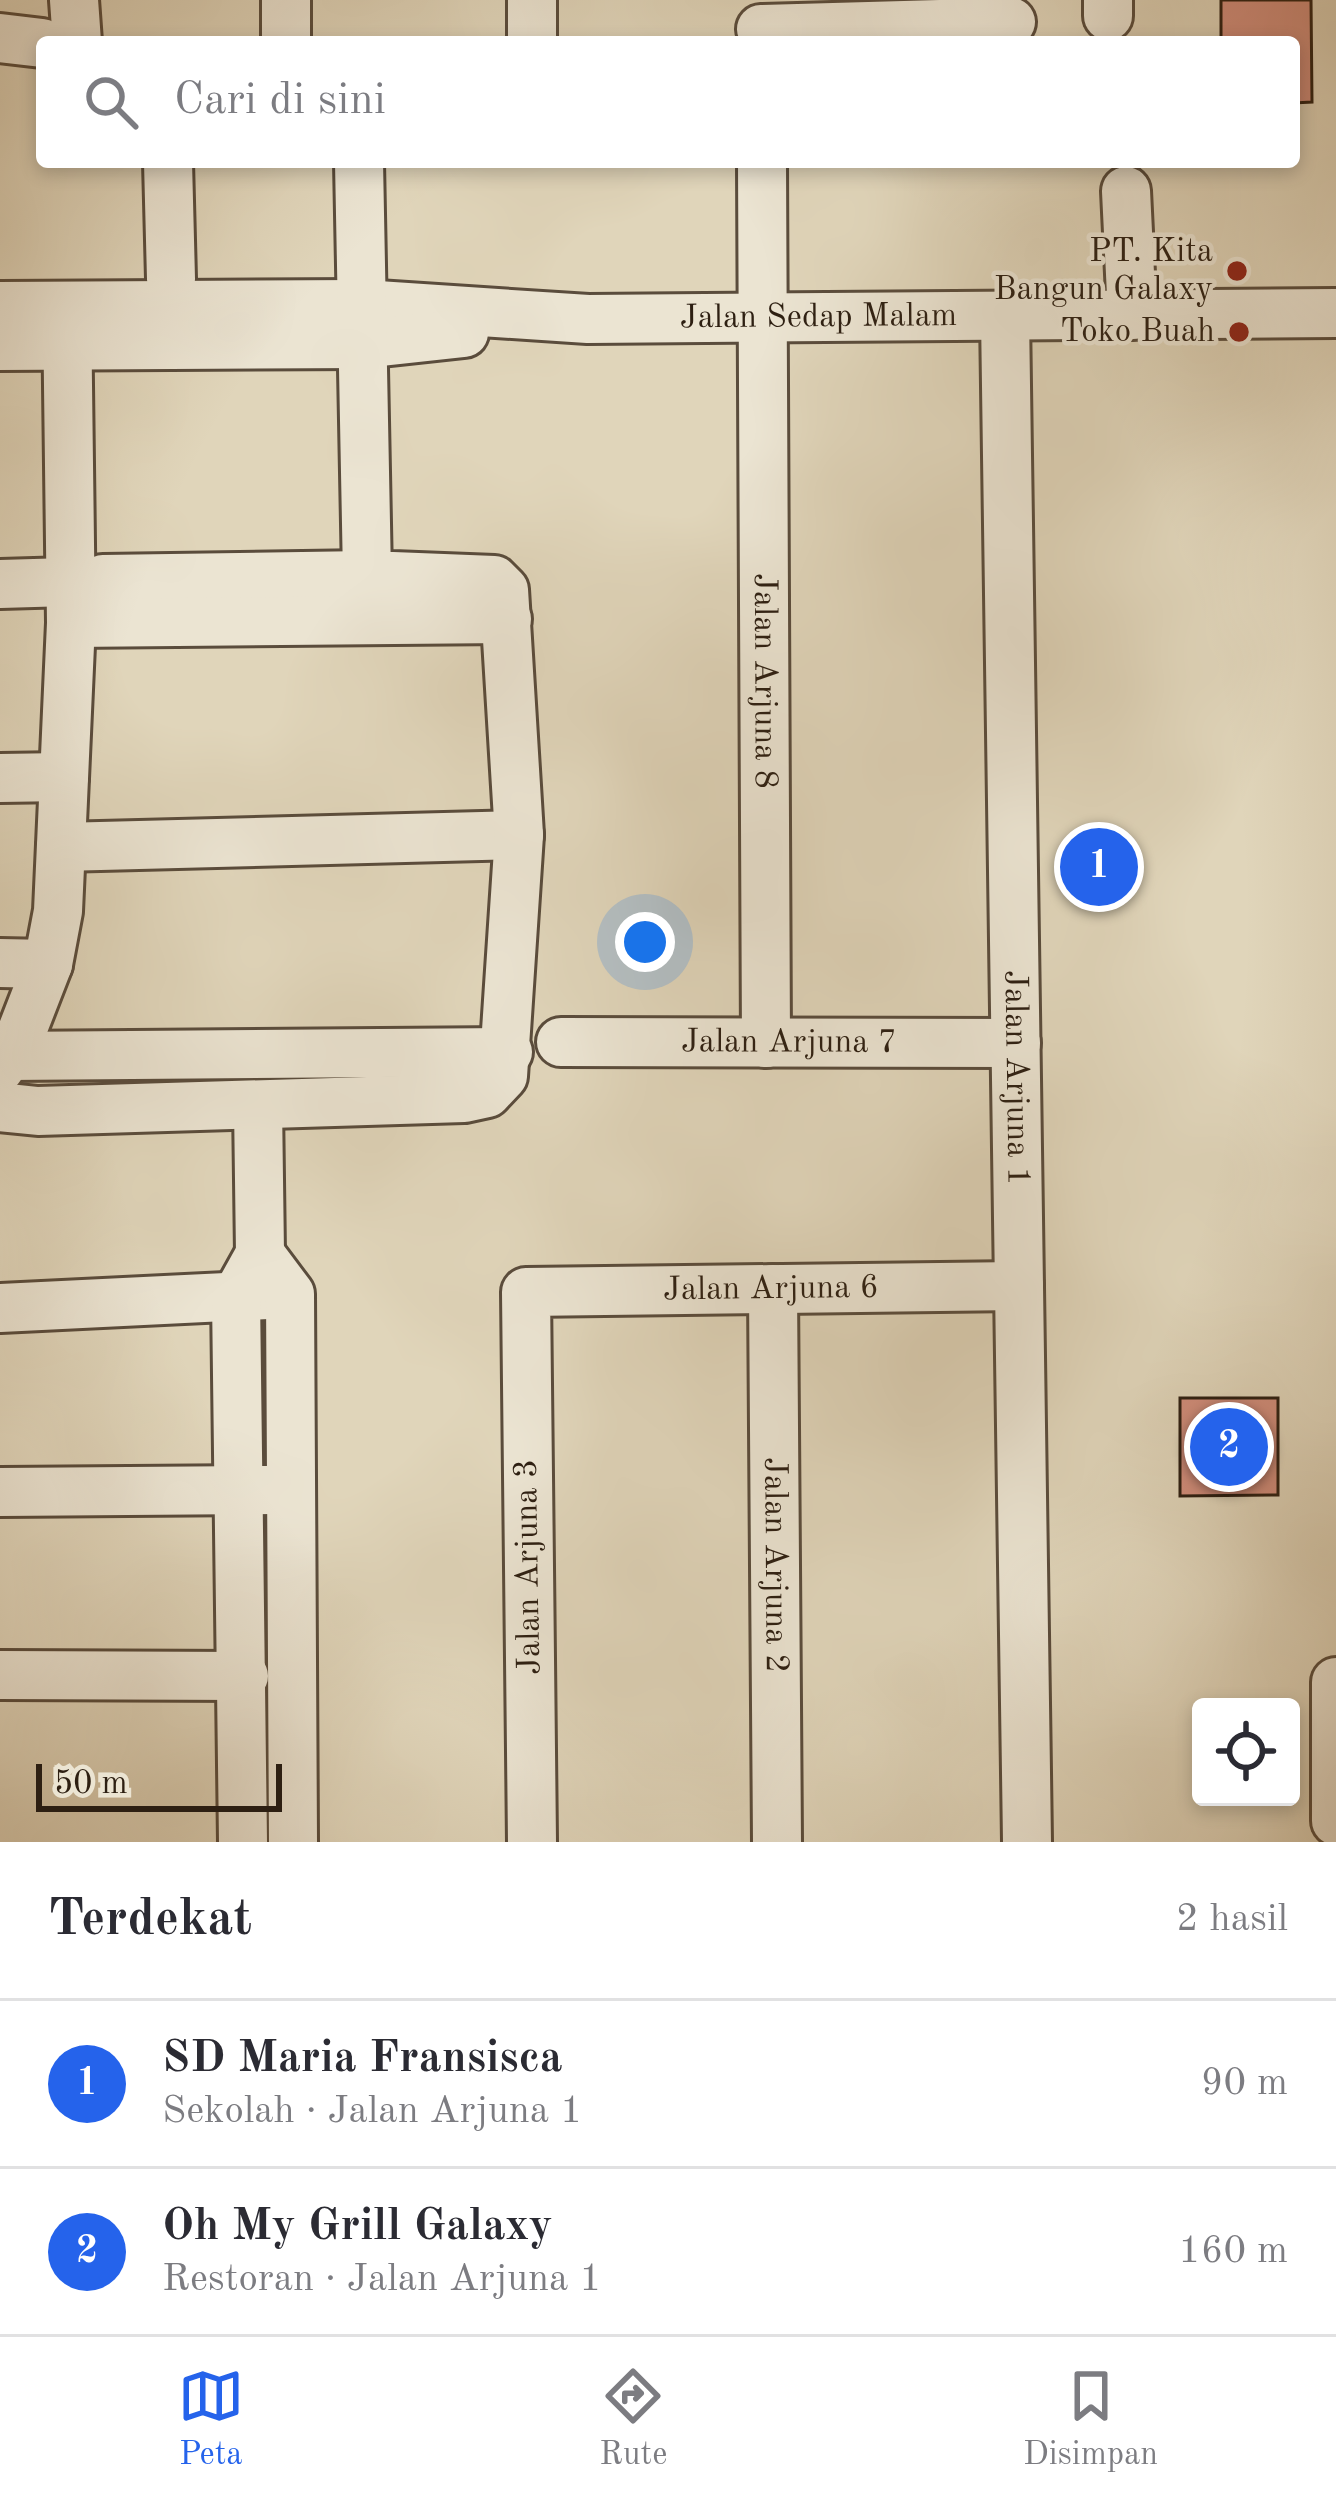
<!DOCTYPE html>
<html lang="id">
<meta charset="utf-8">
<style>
body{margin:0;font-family:"Old Standard TT",serif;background:#f2f2f3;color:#2b2b33}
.controls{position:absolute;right:36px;bottom:36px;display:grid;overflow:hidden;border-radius:12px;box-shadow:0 6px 18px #0003}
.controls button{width:108px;height:108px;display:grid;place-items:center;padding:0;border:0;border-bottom:3px solid #e1e1e2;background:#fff;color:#2b2b33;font:60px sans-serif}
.scale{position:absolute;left:36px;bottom:30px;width:246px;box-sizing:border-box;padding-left:12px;border:6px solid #2d1f12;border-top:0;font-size:33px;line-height:42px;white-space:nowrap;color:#2d1f12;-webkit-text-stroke:9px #ebe4d2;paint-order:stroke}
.you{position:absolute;left:645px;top:942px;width:42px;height:42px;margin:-30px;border:9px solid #fff;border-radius:50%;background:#1a73e8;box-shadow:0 0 0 18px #1a73e833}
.badge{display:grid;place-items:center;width:78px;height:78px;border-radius:50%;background:#2563eb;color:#fff;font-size:39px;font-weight:700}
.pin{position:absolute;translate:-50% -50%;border:6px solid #fff;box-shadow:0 3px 12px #0006}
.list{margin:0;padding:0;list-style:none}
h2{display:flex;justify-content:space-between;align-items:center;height:156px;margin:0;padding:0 48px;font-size:51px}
h2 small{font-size:39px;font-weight:400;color:#7c7c81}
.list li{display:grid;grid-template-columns:78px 1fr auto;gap:36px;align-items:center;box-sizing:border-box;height:168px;padding:0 48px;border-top:3px solid #e1e1e2}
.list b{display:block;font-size:45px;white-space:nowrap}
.list p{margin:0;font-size:39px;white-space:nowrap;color:#7c7c81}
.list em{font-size:39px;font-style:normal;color:#7c7c81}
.icon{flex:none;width:66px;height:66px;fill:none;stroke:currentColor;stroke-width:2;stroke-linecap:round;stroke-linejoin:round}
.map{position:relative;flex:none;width:1336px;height:1842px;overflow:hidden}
.search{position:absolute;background:#fff;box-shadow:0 6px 18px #0003;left:36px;right:36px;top:36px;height:132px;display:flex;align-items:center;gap:30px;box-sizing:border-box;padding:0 42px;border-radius:12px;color:#7c7c81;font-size:45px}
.sheet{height:492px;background:#fff}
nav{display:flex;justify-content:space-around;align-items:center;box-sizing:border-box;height:168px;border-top:3px solid #e1e1e2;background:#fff;font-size:33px;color:#7c7c81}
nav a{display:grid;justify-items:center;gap:6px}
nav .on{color:#2563eb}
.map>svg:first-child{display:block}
.building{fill:#d28e7d;stroke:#2d1f12;stroke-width:3}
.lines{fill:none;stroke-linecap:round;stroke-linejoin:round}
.minor-casing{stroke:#5a4c3c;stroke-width:54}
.minor{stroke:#ebe4d2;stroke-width:48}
.poi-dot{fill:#8f2418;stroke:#ebe4d2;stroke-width:4.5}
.labels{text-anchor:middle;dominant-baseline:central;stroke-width:9;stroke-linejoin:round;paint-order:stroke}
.poi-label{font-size:33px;fill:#2d1f12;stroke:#ebe4d2;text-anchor:end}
.street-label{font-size:33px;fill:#2d1f12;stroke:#ebe4d2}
</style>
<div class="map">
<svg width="1336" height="1842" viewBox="0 0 1336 1842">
<rect width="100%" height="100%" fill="#e0d5ba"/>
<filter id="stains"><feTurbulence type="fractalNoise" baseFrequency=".00167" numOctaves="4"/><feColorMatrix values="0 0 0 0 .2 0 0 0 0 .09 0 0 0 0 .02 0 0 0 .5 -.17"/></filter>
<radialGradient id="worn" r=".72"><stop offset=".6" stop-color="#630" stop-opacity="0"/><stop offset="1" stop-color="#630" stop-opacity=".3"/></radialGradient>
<g class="building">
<path d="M1221,0H1311L1312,102L1294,103V42H1221Z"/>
<path d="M1180,1398H1278V1495L1180,1496Z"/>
</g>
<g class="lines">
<g class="minor-casing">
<g id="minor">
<path d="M74,0L77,42"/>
<path d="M532,0V42"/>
<path d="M1108,0V16"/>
<path d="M761,29L1011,22"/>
<path d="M0,38L42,43"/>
<path d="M286,42V0"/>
<path d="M168,162L171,279"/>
<path id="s1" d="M762,162L766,1043"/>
<path d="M1126,191L1132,315"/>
<path id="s2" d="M0,306L362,304L588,319L1336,313"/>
<path id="s3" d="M1005,316L1027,1842"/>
<path d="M0,346L363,344L464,333"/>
<path d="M103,579L367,575"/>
<path d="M0,584L68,582"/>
<path d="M71,623L507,619"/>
<path d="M0,778L64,777"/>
<path d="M61,847L519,835"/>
<path d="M0,963L48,964"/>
<path id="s4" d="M561,1042L1016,1043"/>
<path d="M7,1056L508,1052"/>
<path d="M0,1068L22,1031L48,964L58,911L71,623L67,306"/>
<path d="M258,1105L260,1254"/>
<path d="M0,1107L38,1111L464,1098L487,1093L503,1076L519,835L504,590L494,580L367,575L359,162"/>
<path id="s5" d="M773,1289L777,1842"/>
<path d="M0,1308L267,1295"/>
<path d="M0,1492L271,1490"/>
<path d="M0,1675L244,1676"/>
<path d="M1336,1682V1821"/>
<path d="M243,1842L236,1297L260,1254L290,1294L293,1842"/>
<path id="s6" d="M532,1842L526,1292L1019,1286"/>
</g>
</g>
<use href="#minor" class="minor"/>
</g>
<g class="poi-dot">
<circle cx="1237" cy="271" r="12"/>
<circle cx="1239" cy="332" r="12"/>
</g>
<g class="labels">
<g class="poi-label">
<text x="1213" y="252">PT. Kita<tspan x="1213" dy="38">Bangun Galaxy</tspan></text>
<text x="1215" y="332">Toko Buah</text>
</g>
<g class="street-label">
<text stroke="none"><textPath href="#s2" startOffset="819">Jalan Sedap Malam</textPath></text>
<text stroke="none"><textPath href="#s1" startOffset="519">Jalan Arjuna 8</textPath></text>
<text stroke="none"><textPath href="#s4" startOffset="228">Jalan Arjuna 7</textPath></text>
<text stroke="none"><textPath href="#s3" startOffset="762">Jalan Arjuna 1</textPath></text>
<text stroke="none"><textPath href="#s6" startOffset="795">Jalan Arjuna 6</textPath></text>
<text stroke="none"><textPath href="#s5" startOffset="276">Jalan Arjuna 2</textPath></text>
<text transform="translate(529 1567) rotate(-91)">Jalan Arjuna 3</text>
</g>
</g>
<rect width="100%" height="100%" filter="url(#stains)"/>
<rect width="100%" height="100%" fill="url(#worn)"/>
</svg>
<div class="controls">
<button><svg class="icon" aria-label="locate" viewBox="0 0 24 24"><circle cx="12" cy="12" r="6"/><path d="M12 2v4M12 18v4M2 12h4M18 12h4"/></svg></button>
</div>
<div class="scale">50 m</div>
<div class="you"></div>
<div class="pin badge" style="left:1099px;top:867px">1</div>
<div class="pin badge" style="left:1229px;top:1447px">2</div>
<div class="search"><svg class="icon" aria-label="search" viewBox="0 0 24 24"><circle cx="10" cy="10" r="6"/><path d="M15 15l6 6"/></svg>Cari di sini</div>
</div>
<section class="sheet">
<h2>Terdekat<small>2 hasil</small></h2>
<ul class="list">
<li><span class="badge">1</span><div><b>SD Maria Fransisca</b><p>Sekolah · Jalan Arjuna 1</p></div><em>90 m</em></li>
<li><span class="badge">2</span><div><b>Oh My Grill Galaxy</b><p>Restoran · Jalan Arjuna 1</p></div><em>160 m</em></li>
</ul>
</section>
<nav>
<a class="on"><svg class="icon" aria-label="map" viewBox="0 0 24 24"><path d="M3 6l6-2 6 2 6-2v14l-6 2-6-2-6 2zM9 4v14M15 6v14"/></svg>Peta</a>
<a><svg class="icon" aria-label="directions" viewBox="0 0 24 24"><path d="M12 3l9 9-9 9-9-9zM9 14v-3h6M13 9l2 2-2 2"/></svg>Rute</a>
<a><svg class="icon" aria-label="saved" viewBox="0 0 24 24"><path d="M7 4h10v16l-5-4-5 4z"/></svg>Disimpan</a>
</nav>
